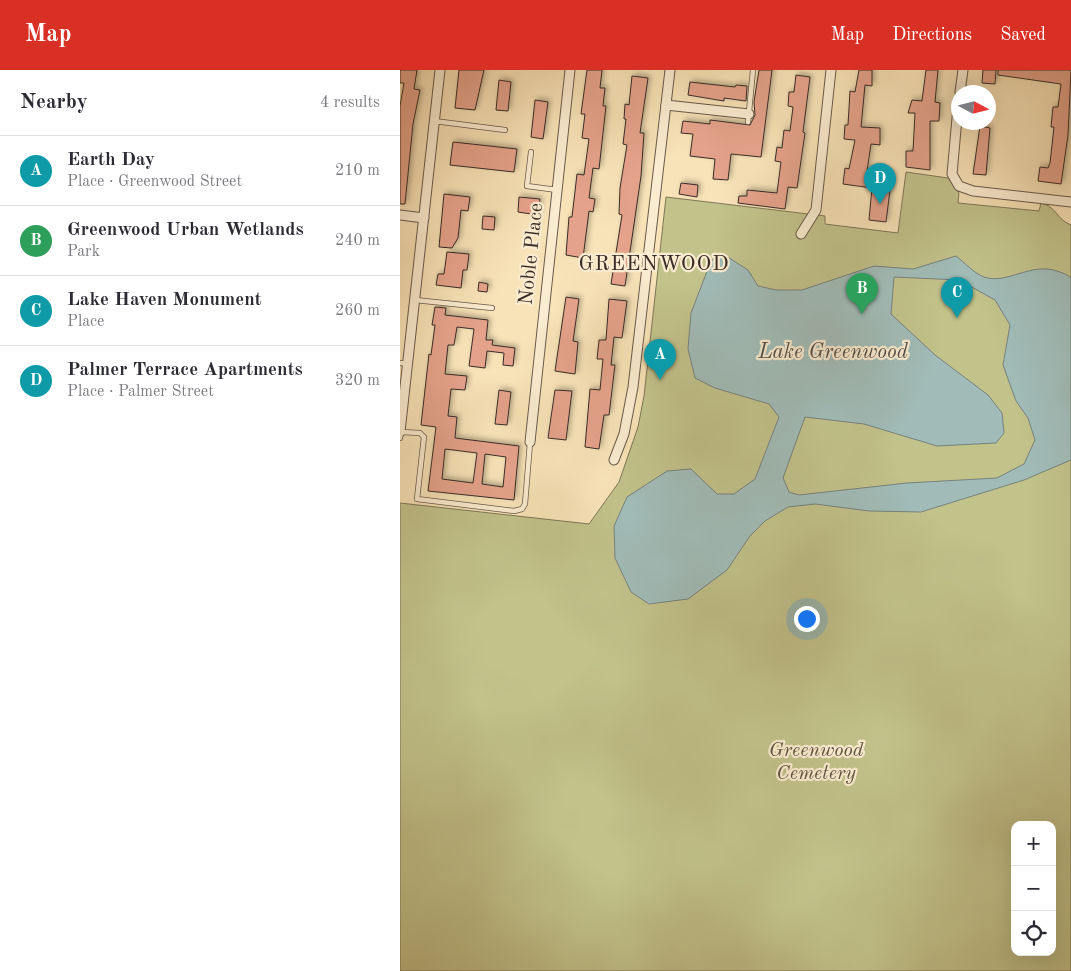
<!DOCTYPE html>
<meta charset="utf-8">
<style>
body{margin:0;font-family:"Old Standard TT",serif;background:#f7f7f7;color:#2b2b33}
.controls{position:absolute;right:15px;bottom:15px;display:grid;overflow:hidden;border-radius:10px;box-shadow:0 5px 20px #0002}
.controls button{width:45px;height:45px;display:grid;place-items:center;padding:0;border:0;border-bottom:1px solid #e1e1e2;background:#fff;color:#2b2b33;font:25px sans-serif}
.compass{position:absolute;left:551px;top:15px;width:45px;height:45px;border-radius:50%;background:#fff;box-shadow:0 5px 20px #0002;rotate:97deg}
.you{position:absolute;left:406px;top:548px;width:18px;height:18px;margin:-12px;border:4px solid #fff;border-radius:50%;background:#1a73e8;box-shadow:0 0 0 8px #1a73e833}
.badge{display:grid;place-items:center;width:32px;height:32px;border-radius:50%;background:#d93025;color:#fff;font-size:16px;font-weight:700}
.pin{position:absolute;translate:-50% -41px;filter:drop-shadow(0 1px 2px #0008)}
.pin::after{content:'';position:absolute;top:26px;width:18px;height:15px;background:inherit;clip-path:polygon(0 0,100% 0,50% 100%)}
.list{margin:0;padding:0;list-style:none}
h2{display:flex;justify-content:space-between;align-items:center;height:65px;margin:0;padding:0 20px;font-size:21px}
h2 small{font-size:16px;font-weight:400;color:#7c7c81}
.list li{display:grid;grid-template-columns:32px 1fr auto;gap:15px;align-items:center;box-sizing:border-box;height:70px;padding:0 20px;border-top:1px solid #e1e1e2}
.list b{display:block;font-size:19px;white-space:nowrap}
.list p{margin:0;font-size:16px;white-space:nowrap;color:#7c7c81}
.list em{font-size:16px;font-style:normal;color:#7c7c81}
.icon{flex:none;width:28px;height:28px;fill:none;stroke:currentColor;stroke-width:2;stroke-linecap:round;stroke-linejoin:round}
.map{position:relative;flex:none;width:671px;height:901px;overflow:hidden}
header{display:flex;align-items:center;gap:30px;box-sizing:border-box;height:70px;padding:0 25px;background:#d93025;color:#fff}
header strong{font-size:24px}
nav{display:flex;gap:28px;margin-inline-start:auto;font-size:18px}
main{display:flex}
aside{flex:1;background:#fff}
.map>svg:first-child{display:block}
.green{fill:#c2c28b;stroke:#7e7758;fill-rule:evenodd}
.water{fill:#a1bcb8;stroke:#77827e;fill-rule:evenodd}
.building{fill:#e4a28a;stroke:#392c26;fill-rule:evenodd;filter:url(#shadow)}
.lines{fill:none;stroke-linecap:round;stroke-linejoin:round}
.service-casing{stroke:#695a4a;stroke-width:6}
.minor-casing{stroke:#695a4a;stroke-width:11}
.service{stroke:#faecd0;stroke-width:4.5}
.minor{stroke:#faecd0;stroke-width:9}
.labels{text-anchor:middle;dominant-baseline:central;stroke-width:4.5;stroke-linejoin:round;paint-order:stroke}
.street-label{font-size:20px;fill:#392c26;stroke:#faecd0}
.park-label{font-size:20px;font-style:italic;fill:#5b523f;stroke:#faecd0}
.neighbourhood-label{font-size:21px;letter-spacing:1px;fill:#392c26;stroke:#faecd0}
.water-label{font-size:21px;font-style:italic;fill:#53504a;stroke:#faecd0}
</style>
<header>
<strong>Map</strong>
<nav><a>Map</a><a>Directions</a><a>Saved</a></nav>
</header>
<main>
<aside>
<h2>Nearby<small>4 results</small></h2>
<ul class="list">
<li><span class="badge" style="background:#0f9aa8">A</span><div><b>Earth Day</b><p>Place · Greenwood Street</p></div><em>210 m</em></li>
<li><span class="badge" style="background:#2e9e5b">B</span><div><b>Greenwood Urban Wetlands</b><p>Park</p></div><em>240 m</em></li>
<li><span class="badge" style="background:#0f9aa8">C</span><div><b>Lake Haven Monument</b><p>Place</p></div><em>260 m</em></li>
<li><span class="badge" style="background:#0f9aa8">D</span><div><b>Palmer Terrace Apartments</b><p>Place · Palmer Street</p></div><em>320 m</em></li>
</ul>
</aside>
<div class="map">
<svg width="671" height="901" viewBox="0 0 671 901">
<defs>
<filter id="shadow"><feDropShadow dx="2.5" dy="-2.5" stdDeviation="2.5" flood-color="#0004"/></filter>
</defs>
<rect width="100%" height="100%" fill="#f8e2b7"/>
<filter id="stains"><feTurbulence type="fractalNoise" baseFrequency=".004" numOctaves="4"/><feColorMatrix values="0 0 0 0 .2 0 0 0 0 .09 0 0 0 0 .02 0 0 0 .5 -.17"/></filter>
<radialGradient id="worn" r=".72"><stop offset=".6" stop-color="#630" stop-opacity="0"/><stop offset="1" stop-color="#630" stop-opacity=".3"/></radialGradient>
<path class="green" d="M506,102L548,108L559,123L558,133L639,141L641,133C656,136 657,150 671,155V901H0V433L189,454L219,412L238,357L244,326L266,127L425,146V154L498,163ZM615,755H652V882H615Z"/>
<path class="water" d="M323,184L348,200L358,216L376,220H402L474,196L513,199L556,186C564,192 575,204 584,207C607,215 630,192 657,201C662,203 667,204 671,208V390L624,410L521,442L469,441L415,434L388,437L365,451L350,466L327,500L288,529L249,534L231,522L215,488L214,456L227,427L267,401L291,399L317,424H334L355,409L379,347L369,334L315,318L295,308L288,279L291,243L311,191ZM494,207L559,210L595,230L610,255L603,295L616,331L628,348L635,370L624,394L597,408L507,413L399,425L389,422L383,408L405,347L464,354L537,376L596,373L604,363L602,343L588,325L535,285L491,244Z"/>
<g class="building">
<path d="M0,0H17L14,19L20,20L13,54L5,134H0V36L4,13H0Z"/>
<path d="M59,0H84L75,40L55,38Z"/>
<path d="M187,0H202L200,18H205L203,36H206L199,99L193,98L189,128L195,129L193,142L189,141L183,188L166,185L169,147H172L177,104L184,105L189,69L182,68L185,44H181Z"/>
<path d="M359,0H372L361,87L331,84L328,110L313,109L315,89L290,86L293,64L281,63L283,51L310,54V50L350,55L355,45L354,32Z"/>
<path d="M459,0H472V16L465,15L461,57L480,58V75L471,74L467,101L492,104L486,152L469,150L472,118L443,114L445,98L449,99L455,70L444,69L445,55H448L450,21L455,22Z"/>
<path d="M526,0H538L535,32L540,33L539,51H530V100L506,97V81H513L515,43H508L512,30L522,31Z"/>
<path d="M583,0H596L595,14L582,13Z"/>
<path d="M598,0H671L668,65L661,114L638,111L640,97L648,98L650,93L654,57H651L653,37H658L661,14L598,5Z"/>
<path d="M396,5L410,7L403,62L405,63L397,118L388,117L385,139L338,133L339,126H347V120L377,123L381,92L375,91L377,77L382,78L384,60L390,61L393,37L388,36L389,22H394Z"/>
<path d="M232,6L248,8L240,63H244L241,106L225,216L211,214L222,145L219,144L220,118L227,75L223,74L226,49H224L225,34L229,35Z"/>
<path d="M99,10L111,12L108,41L96,40Z"/>
<path d="M290,12L335,17L336,15L347,16L346,31L324,28V31L288,25Z"/>
<path d="M135,30L148,32L143,69L131,67Z"/>
<path d="M580,56L590,58L586,105L573,104Z"/>
<path d="M53,72L117,79L114,102L50,95Z"/>
<path d="M281,113L298,115L297,127L279,124Z"/>
<path d="M44,124L70,127L68,141L61,140L58,168L52,178L39,177Z"/>
<path d="M119,127L140,129L138,145L118,142Z"/>
<path d="M83,146L95,147L94,160L82,159Z"/>
<path d="M47,182L69,184L67,200H63L61,218L36,215L38,204H44Z"/>
<path d="M79,212L88,214L87,222L78,221Z"/>
<path d="M166,227L179,229L173,271L178,272L175,304L155,301Z"/>
<path d="M209,229L227,231L222,268L214,267L211,295H215L209,345H204L199,379L185,377L190,319L200,320L203,289H197L199,270H206Z"/>
<path d="M35,237L46,238L45,245L88,250L86,270H93L92,275L115,278L113,296L103,295L104,283L87,281L85,298L69,296L74,259L57,257L54,275H48L45,304L67,306L65,320L51,319L48,346L57,347L55,368L119,376L114,430L28,421L36,357L21,355L29,284L31,285L35,255H32ZM45,379L77,383L73,413L42,409ZM85,384L106,387L103,417L82,414Z"/>
<path d="M99,320L111,322L107,355L95,354Z"/>
<path d="M155,320L172,321L166,370L148,368Z"/>
</g>
<g class="lines">
<g class="service-casing">
<g id="service">
<path d="M34,51L105,60"/>
<path d="M348,52L353,0"/>
<path d="M131,82L127,116L157,120"/>
<path d="M15,230L92,238"/>
<path d="M0,293L8,294"/>
<path d="M0,368L1,362L20,363L24,367L17,429L114,441L122,439L125,434L130,373"/>
</g>
</g>
<g class="minor-casing">
<g id="minor">
<path d="M560,22L563,0"/>
<path d="M266,35L349,44"/>
<path d="M558,37L552,104L559,116L573,121L671,132"/>
<path d="M0,145L24,148"/>
<path d="M401,164L416,140L431,0"/>
<path d="M0,362L40,0"/>
<path d="M130,372L170,0"/>
<path d="M214,390L224,364L233,317L270,0"/>
</g>
</g>
<use href="#service" class="service"/>
<use href="#minor" class="minor"/>
</g>
<g class="labels">
<g class="street-label">
<text transform="translate(132 184) rotate(-84)">Noble Place</text>
</g>
<g class="park-label">
<text x="416" y="681">Greenwood<tspan x="416" dy="23">Cemetery</tspan></text>
</g>
<g class="neighbourhood-label">
<text x="254" y="194">GREENWOOD</text>
</g>
<g class="water-label">
<text x="433" y="282">Lake Greenwood</text>
</g>
</g>
<rect width="100%" height="100%" filter="url(#stains)"/>
<rect width="100%" height="100%" fill="url(#worn)"/>
</svg>
<div class="controls">
<button>+</button>
<button>−</button>
<button><svg class="icon" aria-label="locate" viewBox="0 0 24 24"><circle cx="12" cy="12" r="6"/><path d="M12 2v4M12 18v4M2 12h4M18 12h4"/></svg></button>
</div>
<svg class="compass" viewBox="-18 -18 36 36"><path d="M0-13l5 13h-10z" fill="#e53935"/><path d="M0 13l5-13h-10z" fill="#7c7c81"/></svg>
<div class="you"></div>
<div class="pin badge" style="left:260px;top:310px;background:#0f9aa8">A</div>
<div class="pin badge" style="left:462px;top:244px;background:#2e9e5b">B</div>
<div class="pin badge" style="left:557px;top:248px;background:#0f9aa8">C</div>
<div class="pin badge" style="left:480px;top:134px;background:#0f9aa8">D</div>
</div>
</main>
